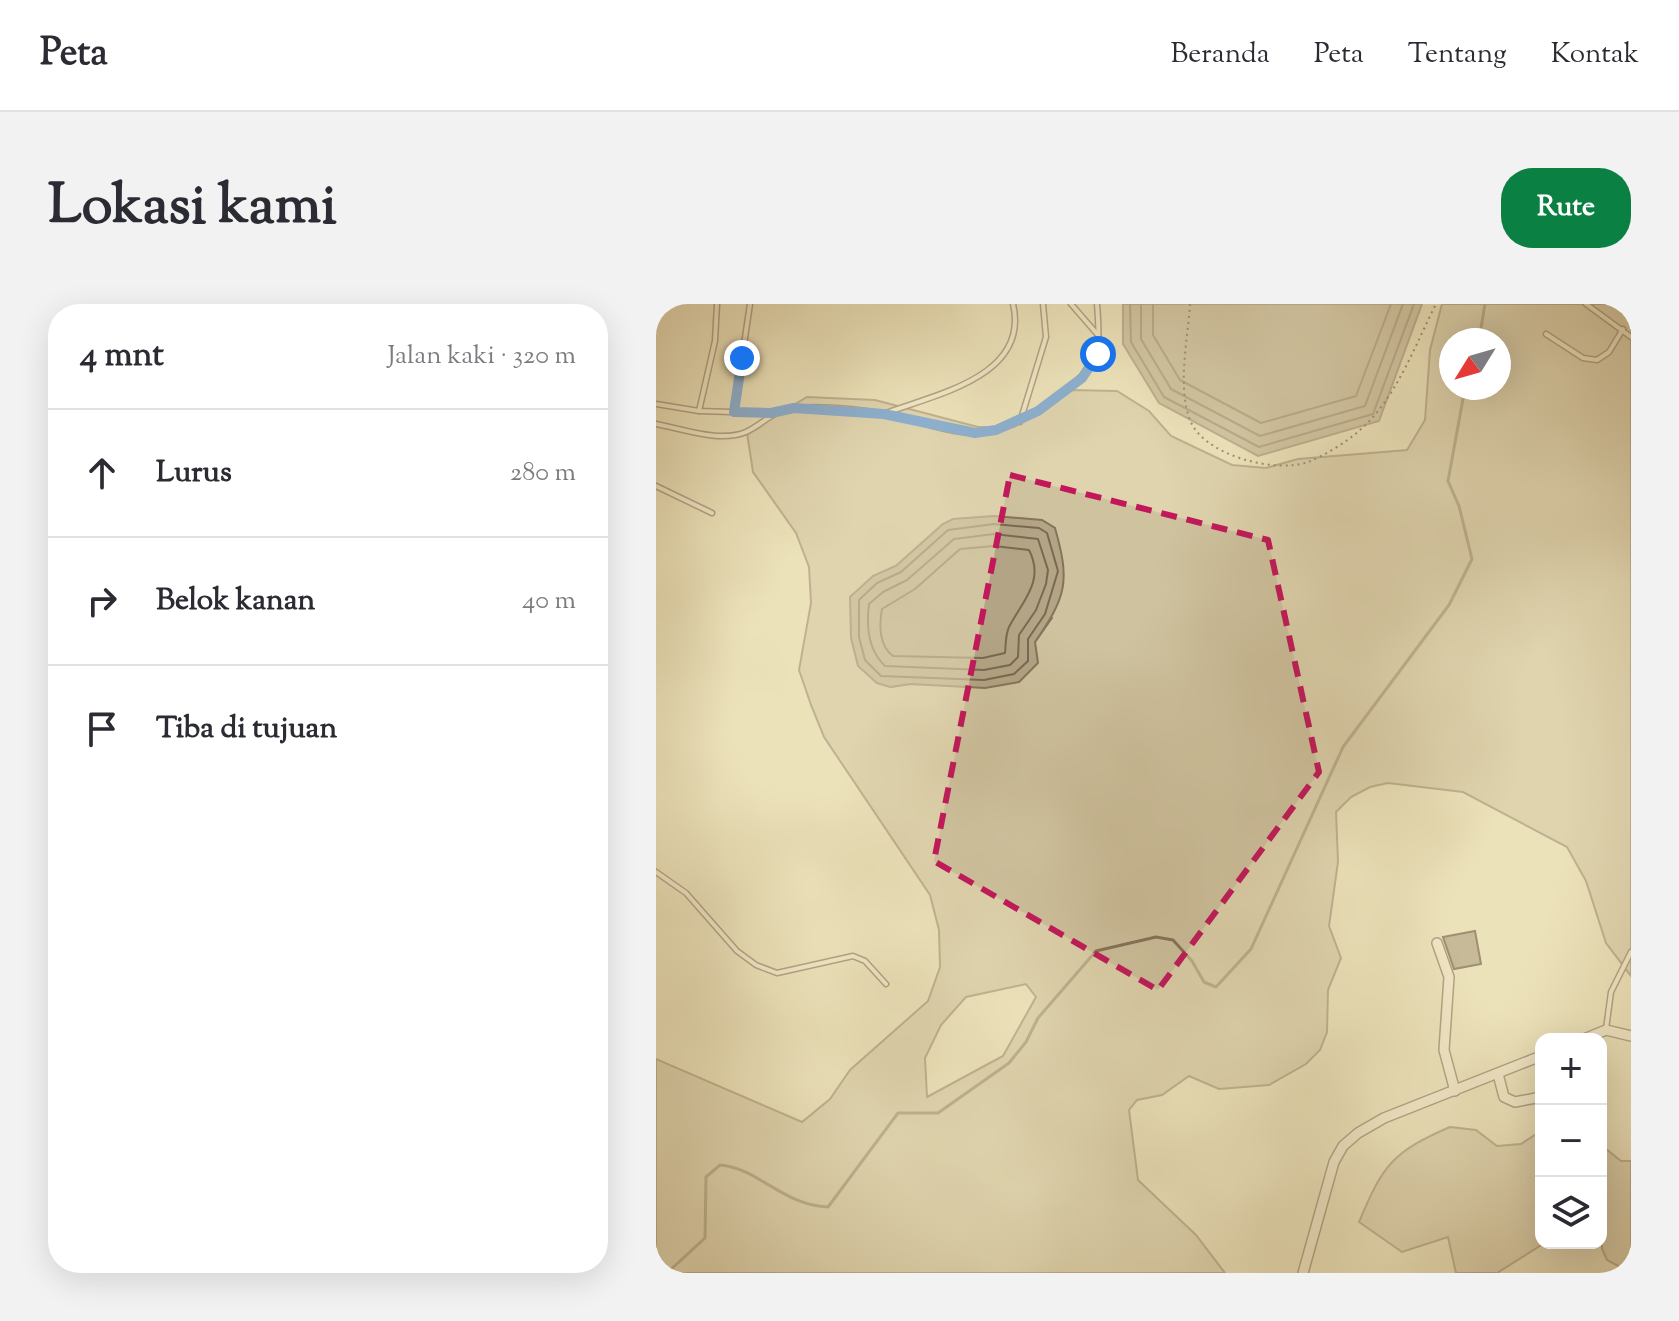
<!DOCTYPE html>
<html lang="id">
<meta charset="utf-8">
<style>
body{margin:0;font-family:"Sorts Mill Goudy",serif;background:#f2f2f3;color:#2b2b33}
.controls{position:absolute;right:24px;bottom:24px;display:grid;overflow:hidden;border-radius:16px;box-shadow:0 8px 32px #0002}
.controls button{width:72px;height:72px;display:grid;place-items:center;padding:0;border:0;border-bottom:2px solid #e1e1e2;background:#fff;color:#2b2b33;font:40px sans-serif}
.compass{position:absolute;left:783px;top:24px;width:72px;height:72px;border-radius:50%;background:#fff;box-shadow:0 8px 32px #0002;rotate:233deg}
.stop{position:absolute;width:24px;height:24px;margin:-18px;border:6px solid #1a73e8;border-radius:50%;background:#fff}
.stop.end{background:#1a73e8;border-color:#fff;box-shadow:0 2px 8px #0008}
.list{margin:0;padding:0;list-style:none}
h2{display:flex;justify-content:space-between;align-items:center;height:104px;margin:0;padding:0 32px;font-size:34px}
h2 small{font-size:26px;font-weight:400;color:#7c7c81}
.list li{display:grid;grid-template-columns:52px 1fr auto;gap:24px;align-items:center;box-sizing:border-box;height:128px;padding:0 32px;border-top:2px solid #e1e1e2}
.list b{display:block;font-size:30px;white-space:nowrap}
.list em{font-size:26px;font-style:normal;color:#7c7c81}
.icon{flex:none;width:44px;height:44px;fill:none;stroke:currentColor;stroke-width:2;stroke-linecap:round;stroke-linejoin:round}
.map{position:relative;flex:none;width:975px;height:969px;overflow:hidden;border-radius:32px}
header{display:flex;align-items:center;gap:48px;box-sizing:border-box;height:112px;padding:0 40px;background:#fff;border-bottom:2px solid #e1e1e2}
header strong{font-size:38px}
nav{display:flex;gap:44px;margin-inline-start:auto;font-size:28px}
.intro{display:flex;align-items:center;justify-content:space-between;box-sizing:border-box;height:192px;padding:0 48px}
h1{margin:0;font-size:56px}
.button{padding:20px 36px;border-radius:32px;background:#0b8043;color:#fff;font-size:28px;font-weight:700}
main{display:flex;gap:48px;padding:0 48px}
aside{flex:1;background:#fff;border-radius:32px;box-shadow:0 8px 32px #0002}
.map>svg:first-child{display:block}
.green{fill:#cfc39f;stroke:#88775e;stroke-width:2;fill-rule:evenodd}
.water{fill:#b2a485;stroke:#85745b;stroke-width:2}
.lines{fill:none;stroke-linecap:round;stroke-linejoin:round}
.shore{stroke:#7a6851;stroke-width:2}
.stream{stroke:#85745b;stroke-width:3}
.building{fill:#9a8a6f;stroke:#422b1d;stroke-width:2}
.service-casing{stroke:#6c5944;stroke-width:7}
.minor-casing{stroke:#6c5944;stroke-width:12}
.path{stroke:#422b1d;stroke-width:2;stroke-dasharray:2 4;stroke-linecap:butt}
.service{stroke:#f3ecd2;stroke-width:4}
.minor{stroke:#f3ecd2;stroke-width:9}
.route{stroke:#1a73e8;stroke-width:10}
.marked{fill:none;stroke:#c2185b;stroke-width:6;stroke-dasharray:16 10;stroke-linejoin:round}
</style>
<header>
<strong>Peta</strong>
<nav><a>Beranda</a><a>Peta</a><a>Tentang</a><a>Kontak</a></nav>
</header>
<div class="intro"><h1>Lokasi kami</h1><a class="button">Rute</a></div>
<main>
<aside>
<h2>4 mnt<small>Jalan kaki · 320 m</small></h2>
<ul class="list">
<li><svg class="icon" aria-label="ahead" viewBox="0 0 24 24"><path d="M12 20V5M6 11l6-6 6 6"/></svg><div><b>Lurus</b></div><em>280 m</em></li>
<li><svg class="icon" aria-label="right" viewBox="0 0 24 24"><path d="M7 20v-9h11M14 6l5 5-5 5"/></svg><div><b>Belok kanan</b></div><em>40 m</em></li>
<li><svg class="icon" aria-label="arrive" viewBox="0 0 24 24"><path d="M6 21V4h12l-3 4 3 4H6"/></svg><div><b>Tiba di tujuan</b></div></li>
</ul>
</aside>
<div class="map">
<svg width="975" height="969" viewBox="0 0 975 969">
<rect width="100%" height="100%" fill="#ece2ba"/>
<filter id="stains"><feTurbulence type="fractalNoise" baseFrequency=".0025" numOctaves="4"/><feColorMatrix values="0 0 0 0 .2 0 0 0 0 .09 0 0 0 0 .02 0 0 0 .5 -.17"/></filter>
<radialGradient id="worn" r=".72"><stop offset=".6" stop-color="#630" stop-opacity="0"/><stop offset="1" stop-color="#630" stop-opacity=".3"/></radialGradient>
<g class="green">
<path d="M786,0H975V672L950,639L930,577L911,543L807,488L732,479L714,483L695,493L680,508L682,558L673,622L685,654L672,686L671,728L664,746L650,760L613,781L563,785L533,772L506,791L481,796L473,806L482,876L540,931L569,969H0V755L146,818L174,795L194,766L272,697L284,663L283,626L274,591L168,433L155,401L143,366L155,299L153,263L140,229L97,168L91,129L151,93L219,96L322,123H358L413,86L461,87L493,107L515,132L576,161L610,164L642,155L751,146L769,116L774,46ZM795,36H843V84H795ZM287,220L396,314L379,338L254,380L234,383L217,272L240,262ZM370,680L380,693L347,752L271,793L269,754L285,721L310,693Z"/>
<path d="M794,823L820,826L841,842L865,840L885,827V939H914L887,940L841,969H800L792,933L746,948L703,918C727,861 736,848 794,823Z"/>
<path d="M945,841L965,857H975V969L951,956L946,945Z"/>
</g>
<g class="water">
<path d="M467,0H766L723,117L602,152L503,99L467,40Z"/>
<path d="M338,212L386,216L399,224C414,277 411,292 379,338L382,359L363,378L329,384L254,380L234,383L221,379L202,362L195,334L194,293L217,272L240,262L287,220L297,215Z"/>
</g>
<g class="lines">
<g class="shore">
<path d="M474,0L475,38L508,93L603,143L717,110L758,0"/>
<path d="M485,0V35L515,85L604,132L709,102L747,0"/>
<path d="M497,0V31L524,76L605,119L700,92L735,0"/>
<path d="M338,220L383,224L391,229L402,267L389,310L372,335V357L358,370L328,376L225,372L209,356L203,333V296L221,279L245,268L292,226Z"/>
<path d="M338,230L382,235L392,266L390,280L380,306L363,331L362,353L354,361L328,366L229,362C212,346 210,323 213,300L227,288L251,276L298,235Z"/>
<path d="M338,242L373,246C389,277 367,296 353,323C349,332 350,341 349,349L327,354L237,352C223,342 223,321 226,305L259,285L304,245Z"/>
</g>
<g class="stream">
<path d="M823,36L829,0"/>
<path d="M11,969L49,934L50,873L64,861C102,864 128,902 172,903L242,809H282L353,759L370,738L382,714L440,647L500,633L517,636L536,657L548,678L560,683L595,645L687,443L793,301L816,255L803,202L792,177L807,95L813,84"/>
</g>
</g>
<path class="building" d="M819,627L825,660L798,665L787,633Z"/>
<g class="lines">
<g class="service-casing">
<g id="service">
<path d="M415,0L442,31"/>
<path d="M930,0L975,33"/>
<path d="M890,30L927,54L941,56L953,48L967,25"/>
<path d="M0,100L43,107L112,109"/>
<path d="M43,107L59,37L61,0"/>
<path d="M78,108L94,0"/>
<path d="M230,109C281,90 374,72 357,0"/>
<path d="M364,118L390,33L387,0"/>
<path d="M0,120C27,125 64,139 90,128C108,120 116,106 138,104C166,102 202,105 230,110C259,115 289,129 319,129C350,129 378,110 402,92C443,61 445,51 441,0"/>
<path d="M0,182L56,209"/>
<path d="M0,568L30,589L81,647L100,661L121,669L197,652L209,657L230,680"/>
<path d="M950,725L955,688L975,648"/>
</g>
</g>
<g class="minor-casing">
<g id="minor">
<path d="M781,639L793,673L788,746L799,787"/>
<path d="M928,735L950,726L975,732"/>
<path d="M842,770L848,793L859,798L885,793"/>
<path d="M647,969L678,858L687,842L702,829L728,814L885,752"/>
</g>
</g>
<path class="path" d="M534,0C532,35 521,82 534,116C547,151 619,170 652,158C668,152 692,137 704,126C740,95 759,41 780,0"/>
<use href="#service" class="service"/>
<use href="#minor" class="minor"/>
</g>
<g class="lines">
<path class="route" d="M86,54L78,108L115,109L138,104L228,110L319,129L340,126L382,107L426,74L442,50"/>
</g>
<path d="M0 0H975V969H0ZM354,171L612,236L663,468L502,686L278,557Z" fill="#ece2ba" fill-opacity=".55" fill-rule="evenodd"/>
<path class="marked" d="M354,171L612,236L663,468L502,686L278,557Z"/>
<rect width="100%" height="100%" filter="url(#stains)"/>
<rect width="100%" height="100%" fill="url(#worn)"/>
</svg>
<div class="controls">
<button>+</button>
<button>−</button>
<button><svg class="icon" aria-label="layers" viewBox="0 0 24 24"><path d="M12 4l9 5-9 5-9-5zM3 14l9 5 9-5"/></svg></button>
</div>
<svg class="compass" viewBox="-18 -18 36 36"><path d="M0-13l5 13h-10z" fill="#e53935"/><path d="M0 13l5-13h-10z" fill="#7c7c81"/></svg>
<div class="stop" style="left:442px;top:50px"></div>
<div class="stop end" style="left:86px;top:54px"></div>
</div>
</main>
